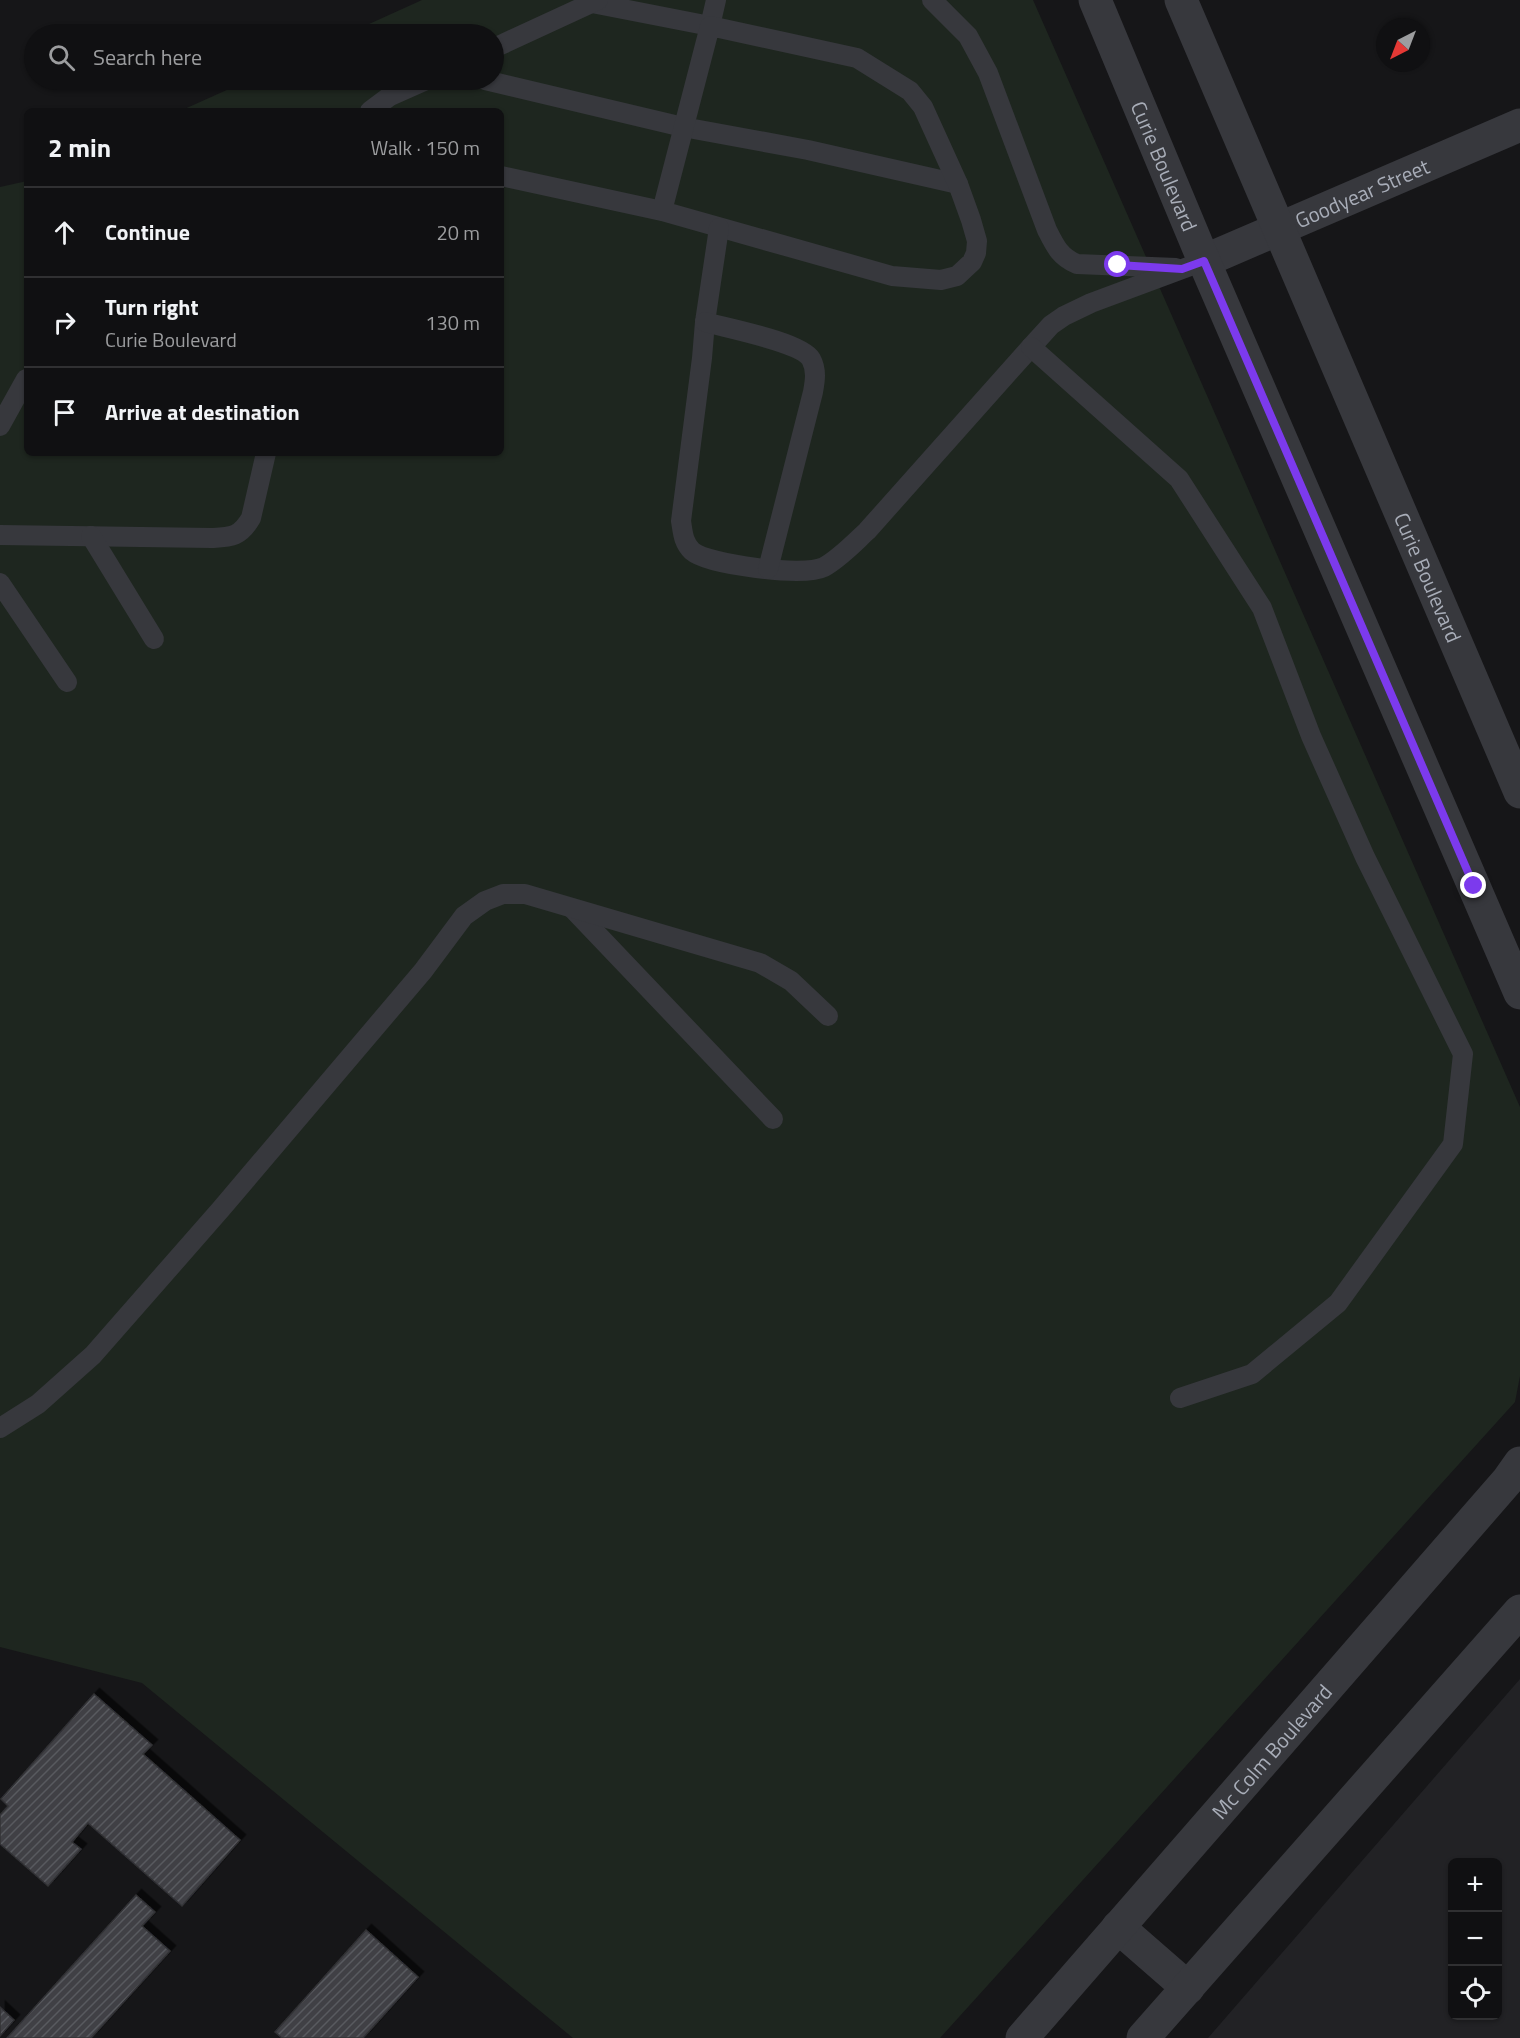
<!DOCTYPE html>
<meta charset="utf-8">
<style>
body{margin:0;font-family:"Titillium Web",sans-serif;background:#1e1e20;color:#f1f3f6}
.controls{position:absolute;right:18px;bottom:18px;display:grid;overflow:hidden;border-radius:9px;box-shadow:0 2px 4px #0004}
.controls button{width:54px;height:54px;display:grid;place-items:center;padding:0;border:0;border-bottom:2px solid #303032;background:#101012;color:#f1f3f6;font:30px sans-serif}
.compass{position:absolute;left:1376px;top:18px;width:54px;height:54px;border-radius:50%;background:#101012;box-shadow:0 2px 4px #0004;rotate:222deg}
.stop{position:absolute;width:18px;height:18px;margin:-14px;border:4px solid #7c3aed;border-radius:50%;background:#fff}
.stop.end{background:#7c3aed;border-color:#fff;box-shadow:0 2px 6px #0008}
.list{margin:0;padding:0;list-style:none}
h2{display:flex;justify-content:space-between;align-items:center;height:78px;margin:0;padding:0 24px;font-size:26px}
h2 small{font-size:20px;font-weight:400;color:#9c9d9f}
.list li{display:grid;grid-template-columns:39px 1fr auto;gap:18px;align-items:center;box-sizing:border-box;height:90px;padding:0 24px;border-top:2px solid #303032}
.list b{display:block;font-size:22px;white-space:nowrap}
.list p{margin:0;font-size:20px;white-space:nowrap;color:#9c9d9f}
.list em{font-size:20px;font-style:normal;color:#9c9d9f}
.icon{flex:none;width:33px;height:33px;fill:none;stroke:currentColor;stroke-width:2;stroke-linecap:round;stroke-linejoin:round}
.map{position:relative;flex:none;width:1520px;height:2038px;overflow:hidden}
.search{position:absolute;background:#101012;box-shadow:0 2px 4px #0004;left:24px;top:24px;width:480px;height:66px;display:flex;align-items:center;gap:15px;box-sizing:border-box;padding:0 21px;border-radius:33px;color:#9c9d9f;font-size:22px}
.panel{position:absolute;background:#101012;box-shadow:0 2px 4px #0004;left:24px;top:108px;width:480px;height:348px;border-radius:9px}
.map>svg:first-child{display:block}
.built{fill:#222225;fill-rule:evenodd}
.pitch{fill:#1e261f}
.building{fill:url(#building-hatch);stroke:#303034;stroke-width:1.5;filter:url(#shadow)}
.lines{fill:none;stroke-linecap:round;stroke-linejoin:round}
.service{stroke:#37383d;stroke-width:20}
.minor{stroke:#37383d;stroke-width:33}
.tertiary{stroke:#37383d;stroke-width:33}
.route{stroke:#7c3aed;stroke-width:8}
.labels{text-anchor:middle;dominant-baseline:central;stroke-width:4.5;stroke-linejoin:round;paint-order:stroke}
.street-label{font-size:21px;fill:#a8adb8;stroke:#111113}
</style>
<div class="map">
<svg width="1520" height="2038" viewBox="0 0 1520 2038">
<defs>
<pattern id="building-hatch" width="6" height="6" patternUnits="userSpaceOnUse" patternTransform="scale(1.5)"><rect width="6" height="6" fill="#404145"/><path d="M-1 1l2-2M0 6l6-6M5 7l2-2" fill="none" stroke="#595a5e"/></pattern>
<filter id="shadow"><feDropShadow dx="5.5" dy="-5.5" stdDeviation="0" flood-color="#0009"/></filter>
</defs>
<rect width="100%" height="100%" fill="#161618"/>
<path class="built" d="M1520,1679V2038H1208ZM1452,1862H1498V2016H1452Z"/>
<path class="pitch" d="M422,0H1033L1520,1107V1376L1515,1402L940,2038H573L142,1683L0,1647V187L27,181V453H501V111H180L249,80H494V34H347Z"/>
<g class="building">
<path d="M94,1694L152,1745L143,1754L240,1840L182,1906L88,1823L72,1842L81,1849L48,1886L0,1844V1815L8,1806L1,1799Z"/>
<path d="M136,1895L155,1912L142,1926L170,1951L91,2038H7Z"/>
<path d="M366,1930L418,1977L363,2038H282L275,2032Z"/>
<path d="M0,2007L14,2020L0,2036Z"/>
</g>
<g class="lines">
<g class="service">
<path d="M932,0L968,36L988,73L1047,230C1055,246 1060,257 1077,264L1176,268"/>
<path d="M592,3L710,26L716,0"/>
<path d="M494,48L598,0"/>
<path d="M485,80L683,127L808,150L958,184"/>
<path d="M370,111L390,96L426,80"/>
<path d="M501,176L662,211L892,276L941,280L957,276L972,262L976,253L977,241L971,220L958,184L923,107L910,91L857,58L710,26L662,211"/>
<path d="M719,228L705,322L702,358L681,521C683,533 683,542 692,551C708,565 804,577 824,567C840,558 854,543 867,531L1031,347L1051,325L1064,316L1091,303L1204,261"/>
<path d="M705,322C726,328 801,342 811,359C817,370 815,381 813,392L768,569"/>
<path d="M1031,347L1179,479L1262,608L1311,736L1365,857L1463,1054L1453,1144L1338,1303L1252,1374L1180,1398"/>
<path d="M0,426L26,379"/>
<path d="M0,535L212,538C231,537 240,537 251,518L266,453"/>
<path d="M91,536L154,639"/>
<path d="M0,583L67,682"/>
<path d="M573,909L773,1119"/>
<path d="M0,1428L38,1404L93,1355L221,1209L423,971L464,916L485,901L503,894H525L760,963L791,981L828,1016"/>
</g>
<path class="minor" id="s1" d="M1204,261L1520,125"/>
<g class="tertiary">
<path id="s2" d="M1095,0L1204,261L1520,993"/>
<path id="s3" d="M1181,0L1520,792"/>
<path d="M1118,1927L1188,1988"/>
<path id="s4" d="M1022,2038L1508,1480L1520,1463"/>
<path d="M1143,2038L1520,1611"/>
</g>
</g>
<g class="lines">
<path class="route" d="M1118,265L1182,269L1204,261L1474,886"/>
</g>
<g class="labels">
<g class="street-label">
<text stroke="none"><textPath href="#s2" startOffset="180">Curie Boulevard</textPath></text>
<text stroke="none"><textPath href="#s1" startOffset="172">Goodyear Street</textPath></text>
<text stroke="none"><textPath href="#s3" startOffset="628">Curie Boulevard</textPath></text>
<text stroke="none"><textPath href="#s4" startOffset="380">Mc Colm Boulevard</textPath></text>
</g>
</g>
</svg>
<div class="controls">
<button>+</button>
<button>−</button>
<button><svg class="icon" aria-label="locate" viewBox="0 0 24 24"><circle cx="12" cy="12" r="6"/><path d="M12 2v4M12 18v4M2 12h4M18 12h4"/></svg></button>
</div>
<svg class="compass" viewBox="-18 -18 36 36"><path d="M0-13l5 13h-10z" fill="#e53935"/><path d="M0 13l5-13h-10z" fill="#9c9d9f"/></svg>
<div class="stop" style="left:1118px;top:265px"></div>
<div class="stop end" style="left:1474px;top:886px"></div>
<div class="search"><svg class="icon" aria-label="search" viewBox="0 0 24 24"><circle cx="10" cy="10" r="6"/><path d="M15 15l6 6"/></svg>Search here</div>
<section class="panel">
<h2>2 min<small>Walk · 150 m</small></h2>
<ul class="list">
<li><svg class="icon" aria-label="ahead" viewBox="0 0 24 24"><path d="M12 20V5M6 11l6-6 6 6"/></svg><div><b>Continue</b></div><em>20 m</em></li>
<li><svg class="icon" aria-label="right" viewBox="0 0 24 24"><path d="M7 20v-9h11M14 6l5 5-5 5"/></svg><div><b>Turn right</b><p>Curie Boulevard</p></div><em>130 m</em></li>
<li><svg class="icon" aria-label="arrive" viewBox="0 0 24 24"><path d="M6 21V4h12l-3 4 3 4H6"/></svg><div><b>Arrive at destination</b></div></li>
</ul>
</section>
</div>
